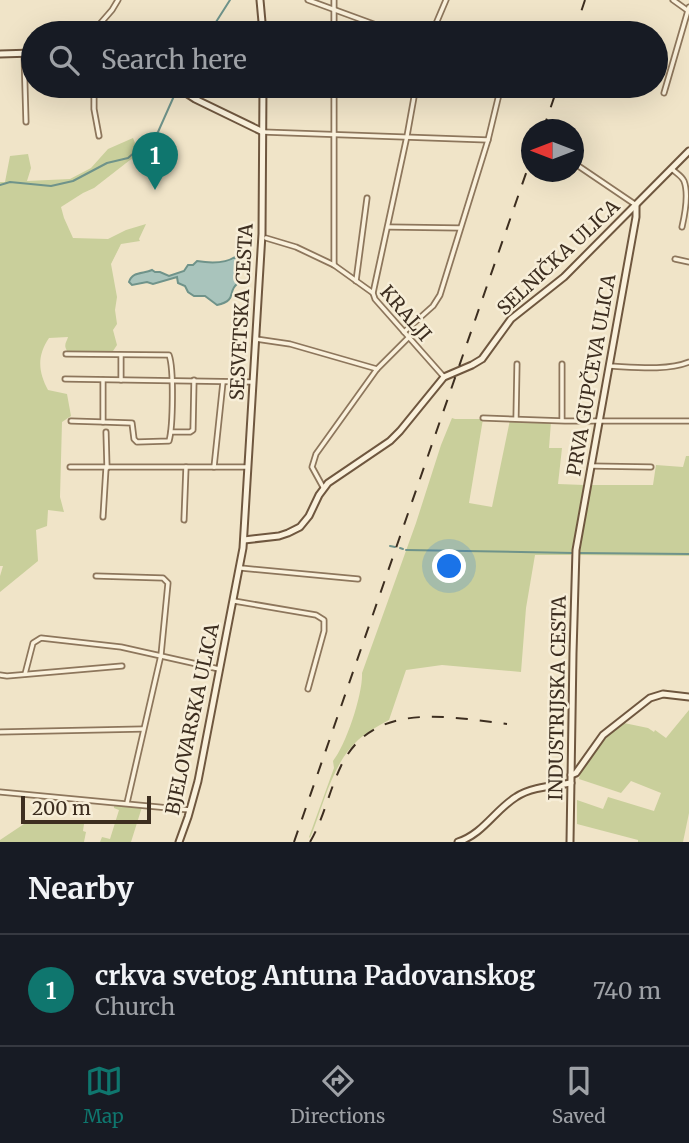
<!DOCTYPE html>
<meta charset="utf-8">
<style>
body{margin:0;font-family:Merriweather,serif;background:#20242c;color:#f1f3f6}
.compass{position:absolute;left:521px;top:119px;width:63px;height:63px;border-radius:50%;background:#171b24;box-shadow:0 7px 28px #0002;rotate:270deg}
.scale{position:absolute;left:21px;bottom:18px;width:130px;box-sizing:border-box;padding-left:7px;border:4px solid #3d2e20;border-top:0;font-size:19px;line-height:24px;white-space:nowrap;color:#3d2e20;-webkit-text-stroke:5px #f7eed8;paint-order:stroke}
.you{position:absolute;left:450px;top:567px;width:24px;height:24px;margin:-18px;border:5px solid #fff;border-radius:50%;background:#1a73e8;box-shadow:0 0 0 10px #1a73e833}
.badge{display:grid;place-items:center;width:46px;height:46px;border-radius:50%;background:#0f766e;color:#fff;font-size:23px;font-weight:700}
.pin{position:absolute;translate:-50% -58px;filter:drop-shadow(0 2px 4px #0008)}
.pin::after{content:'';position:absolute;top:37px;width:24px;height:21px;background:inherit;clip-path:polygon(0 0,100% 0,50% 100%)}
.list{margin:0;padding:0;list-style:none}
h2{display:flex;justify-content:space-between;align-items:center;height:91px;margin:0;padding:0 28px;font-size:30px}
h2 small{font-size:23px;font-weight:400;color:#9ea1a6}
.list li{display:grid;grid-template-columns:46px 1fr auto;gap:21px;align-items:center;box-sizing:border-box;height:112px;padding:0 28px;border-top:2px solid #363941}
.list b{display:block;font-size:26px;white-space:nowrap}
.list p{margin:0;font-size:23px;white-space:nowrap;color:#9ea1a6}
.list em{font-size:23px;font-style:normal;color:#9ea1a6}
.icon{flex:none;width:38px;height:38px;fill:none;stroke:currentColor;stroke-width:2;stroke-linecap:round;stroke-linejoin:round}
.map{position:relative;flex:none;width:689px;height:842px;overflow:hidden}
.search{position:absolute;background:#171b24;box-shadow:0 7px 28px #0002;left:21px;right:21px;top:21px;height:77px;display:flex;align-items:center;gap:18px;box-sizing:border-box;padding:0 24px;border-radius:38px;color:#9ea1a6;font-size:26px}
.sheet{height:203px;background:#171b24}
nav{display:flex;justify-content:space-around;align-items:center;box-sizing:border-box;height:98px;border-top:2px solid #363941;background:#171b24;font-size:19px;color:#9ea1a6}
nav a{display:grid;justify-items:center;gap:4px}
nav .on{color:#0f766e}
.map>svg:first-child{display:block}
.green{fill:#c9cf9b}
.water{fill:#a9c4bc;stroke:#6f938a;stroke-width:2}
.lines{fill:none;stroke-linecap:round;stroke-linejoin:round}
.stream{stroke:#6f938a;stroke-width:2}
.street-casing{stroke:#8d765c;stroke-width:7}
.secondary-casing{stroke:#6f573f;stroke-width:9}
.street{stroke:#faf1dc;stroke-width:3.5}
.secondary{stroke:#faf1dc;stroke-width:5}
.rail{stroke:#3d2e20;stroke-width:2;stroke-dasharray:12 12;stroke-linecap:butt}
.labels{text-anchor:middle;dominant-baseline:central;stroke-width:5;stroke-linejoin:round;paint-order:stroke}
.street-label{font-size:19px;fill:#3d2e20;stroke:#f7eed8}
</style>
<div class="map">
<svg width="689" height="842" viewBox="0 0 689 842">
<rect width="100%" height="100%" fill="#f0e4c8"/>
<g class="green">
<path d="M133,138L139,153L94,188L83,193L61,207L64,218L73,238L108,239L126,230L146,224L139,239L140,241L121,244L111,264L117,297L115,310L117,324L113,330L117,345L113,351H67C63,344 67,342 68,337L49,338C37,356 38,371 48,390L67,394L71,416L62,422L60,497L64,512L48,510L47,526L36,530L38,561L0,592V576L3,566H0V182H5L10,156L28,154L31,168L27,181L70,179L91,168L108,149Z"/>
<path d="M452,418L455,419H483L469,503L492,507L510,420L551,422L549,448H562L558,484L584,485L571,555H535L526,608L521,672L442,665L406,670L389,720C378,726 367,732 358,740C331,765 324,805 310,838L309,837L334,768L333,761C346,745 363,694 362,673L416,523L441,445Z"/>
<path d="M686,456H689V556L578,555L590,485H653L656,465L683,467Z"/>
<path d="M689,710V813L683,842H638V840L577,824V800L603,809L608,797L654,811L661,793L631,781L621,793L579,779L580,773L605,737L624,723L648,728L654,732L655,730L666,738Z"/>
<path d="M114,804L142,807L131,842H100L102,837L110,839L119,810L114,808Z"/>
<path d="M24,824H84L83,831L86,832L84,842H0V840Z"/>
</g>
<path class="water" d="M235,257L240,260L237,284C227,292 238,300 217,305L205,296H194L188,292L185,286L178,283L177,277L153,284L147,282L132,285L129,282C132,271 144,274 152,270L155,272H160L169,276L184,271L188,265H193L197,261C209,263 224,264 235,257Z"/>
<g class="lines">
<g class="stream">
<path d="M209,33L230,0"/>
<path d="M0,185L10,182L51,186L73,181L107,163L128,158L158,132L174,96V87"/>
<path d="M390,546L395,547"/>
<path d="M400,548L403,549"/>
<path d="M406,550L573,553"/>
<path d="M578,553L689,554"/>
</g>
<g class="street-casing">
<g id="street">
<path d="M308,0L398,33"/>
<path d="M334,0V33"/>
<path d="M673,0L687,10"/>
<path d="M92,33L112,10L118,0"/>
<path d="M432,33L446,0"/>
<path d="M24,53L26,122"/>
<path d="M94,86V109L99,136"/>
<path d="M334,86V265"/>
<path d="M437,86L477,87"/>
<path d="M664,93L689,7"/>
<path d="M263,132L488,140"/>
<path d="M574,163L636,205"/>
<path d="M672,169C676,173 682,176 684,181C689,194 685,214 682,227"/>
<path d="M389,227L460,228"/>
<path d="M266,238L296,247L334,265L373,293L375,299L444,377"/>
<path d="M675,259L689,262"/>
<path d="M356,281L367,198"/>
<path d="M373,293L407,136L416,86"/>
<path d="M404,332L433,306L440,295L488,140L501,86"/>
<path d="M256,339L290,344L377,369"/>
<path d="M66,354L169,355C174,368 173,427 169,441L137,442L134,439L132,423L103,422V380"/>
<path d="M121,355V380"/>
<path d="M609,366C633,367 667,371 689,362"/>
<path d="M65,379L253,382"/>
<path d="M483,418L565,421H689"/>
<path d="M516,418L517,364"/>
<path d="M562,420V364"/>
<path d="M71,421L103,422"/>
<path d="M106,432L107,468"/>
<path d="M171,432H190L193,430L194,380"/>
<path d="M591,466L651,467"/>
<path d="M70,467H248"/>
<path d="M214,467L223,382"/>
<path d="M323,487L312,467L316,454L377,369L409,337"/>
<path d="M103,517L106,468"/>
<path d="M184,520L186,467"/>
<path d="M241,568L358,579"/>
<path d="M96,576L163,578L168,583L161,655L127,803"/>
<path d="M234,601L316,615L324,620V631L308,689"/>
<path d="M25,674L33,643L41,638L121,647L219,669"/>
<path d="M0,675L7,676L122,666"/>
<path d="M0,732L143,729"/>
<path d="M0,792L190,810"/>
</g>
</g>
<g class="secondary-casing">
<g id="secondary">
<path d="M260,0L263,33"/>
<path d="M0,54L33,53"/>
<path d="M175,86L195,99L263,132"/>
<path d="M244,540L279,536L288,533L300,527L309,516L319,495L328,483L390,441L400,431L444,377L472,365L482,359L511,319L564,277L689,151"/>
<path d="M571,775L576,773L603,735L650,698L663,694L689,697"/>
<path d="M179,842L188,817L198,781L243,548L262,234L263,86"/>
<path d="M458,842C483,834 495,810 516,797C531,787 553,786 571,783"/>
<path d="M570,842L573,653L576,550L636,217V205"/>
</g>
</g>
<use href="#street" class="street"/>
<use href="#secondary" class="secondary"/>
<g class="rail">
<path d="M574,33L585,0"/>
<path d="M543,130L558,86"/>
<path d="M294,842L532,156"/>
<path d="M310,842C324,818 329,791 341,766C373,700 448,717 507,724"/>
</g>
</g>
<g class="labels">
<g class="street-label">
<text transform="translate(558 257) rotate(-43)">SELNIČKA ULICA</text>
<text transform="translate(241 312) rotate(-87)">SESVETSKA CESTA</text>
<text transform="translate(406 313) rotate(49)">KRALJI</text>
<text transform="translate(591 375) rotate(-80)">PRVA GUPČEVA ULICA</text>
<text transform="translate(557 698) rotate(-89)">INDUSTRIJSKA CESTA</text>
<text transform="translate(192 719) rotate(-78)">BJELOVARSKA ULICA</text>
</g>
</g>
</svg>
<svg class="compass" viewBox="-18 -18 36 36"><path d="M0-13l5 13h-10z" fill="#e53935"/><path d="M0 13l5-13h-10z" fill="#9ea1a6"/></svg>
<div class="scale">200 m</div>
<div class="you"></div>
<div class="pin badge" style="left:155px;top:190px">1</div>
<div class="search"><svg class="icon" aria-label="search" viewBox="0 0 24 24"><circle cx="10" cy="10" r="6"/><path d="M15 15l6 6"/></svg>Search here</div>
</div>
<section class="sheet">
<h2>Nearby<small></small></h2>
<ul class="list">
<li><span class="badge">1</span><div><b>crkva svetog Antuna Padovanskog</b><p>Church</p></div><em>740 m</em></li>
</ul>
</section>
<nav>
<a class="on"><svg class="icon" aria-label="map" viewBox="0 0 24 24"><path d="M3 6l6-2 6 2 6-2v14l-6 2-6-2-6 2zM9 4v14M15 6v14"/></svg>Map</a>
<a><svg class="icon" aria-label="directions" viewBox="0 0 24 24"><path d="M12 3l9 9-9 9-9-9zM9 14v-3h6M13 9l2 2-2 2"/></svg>Directions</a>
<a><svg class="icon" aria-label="saved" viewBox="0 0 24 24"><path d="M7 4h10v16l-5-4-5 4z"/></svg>Saved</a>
</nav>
